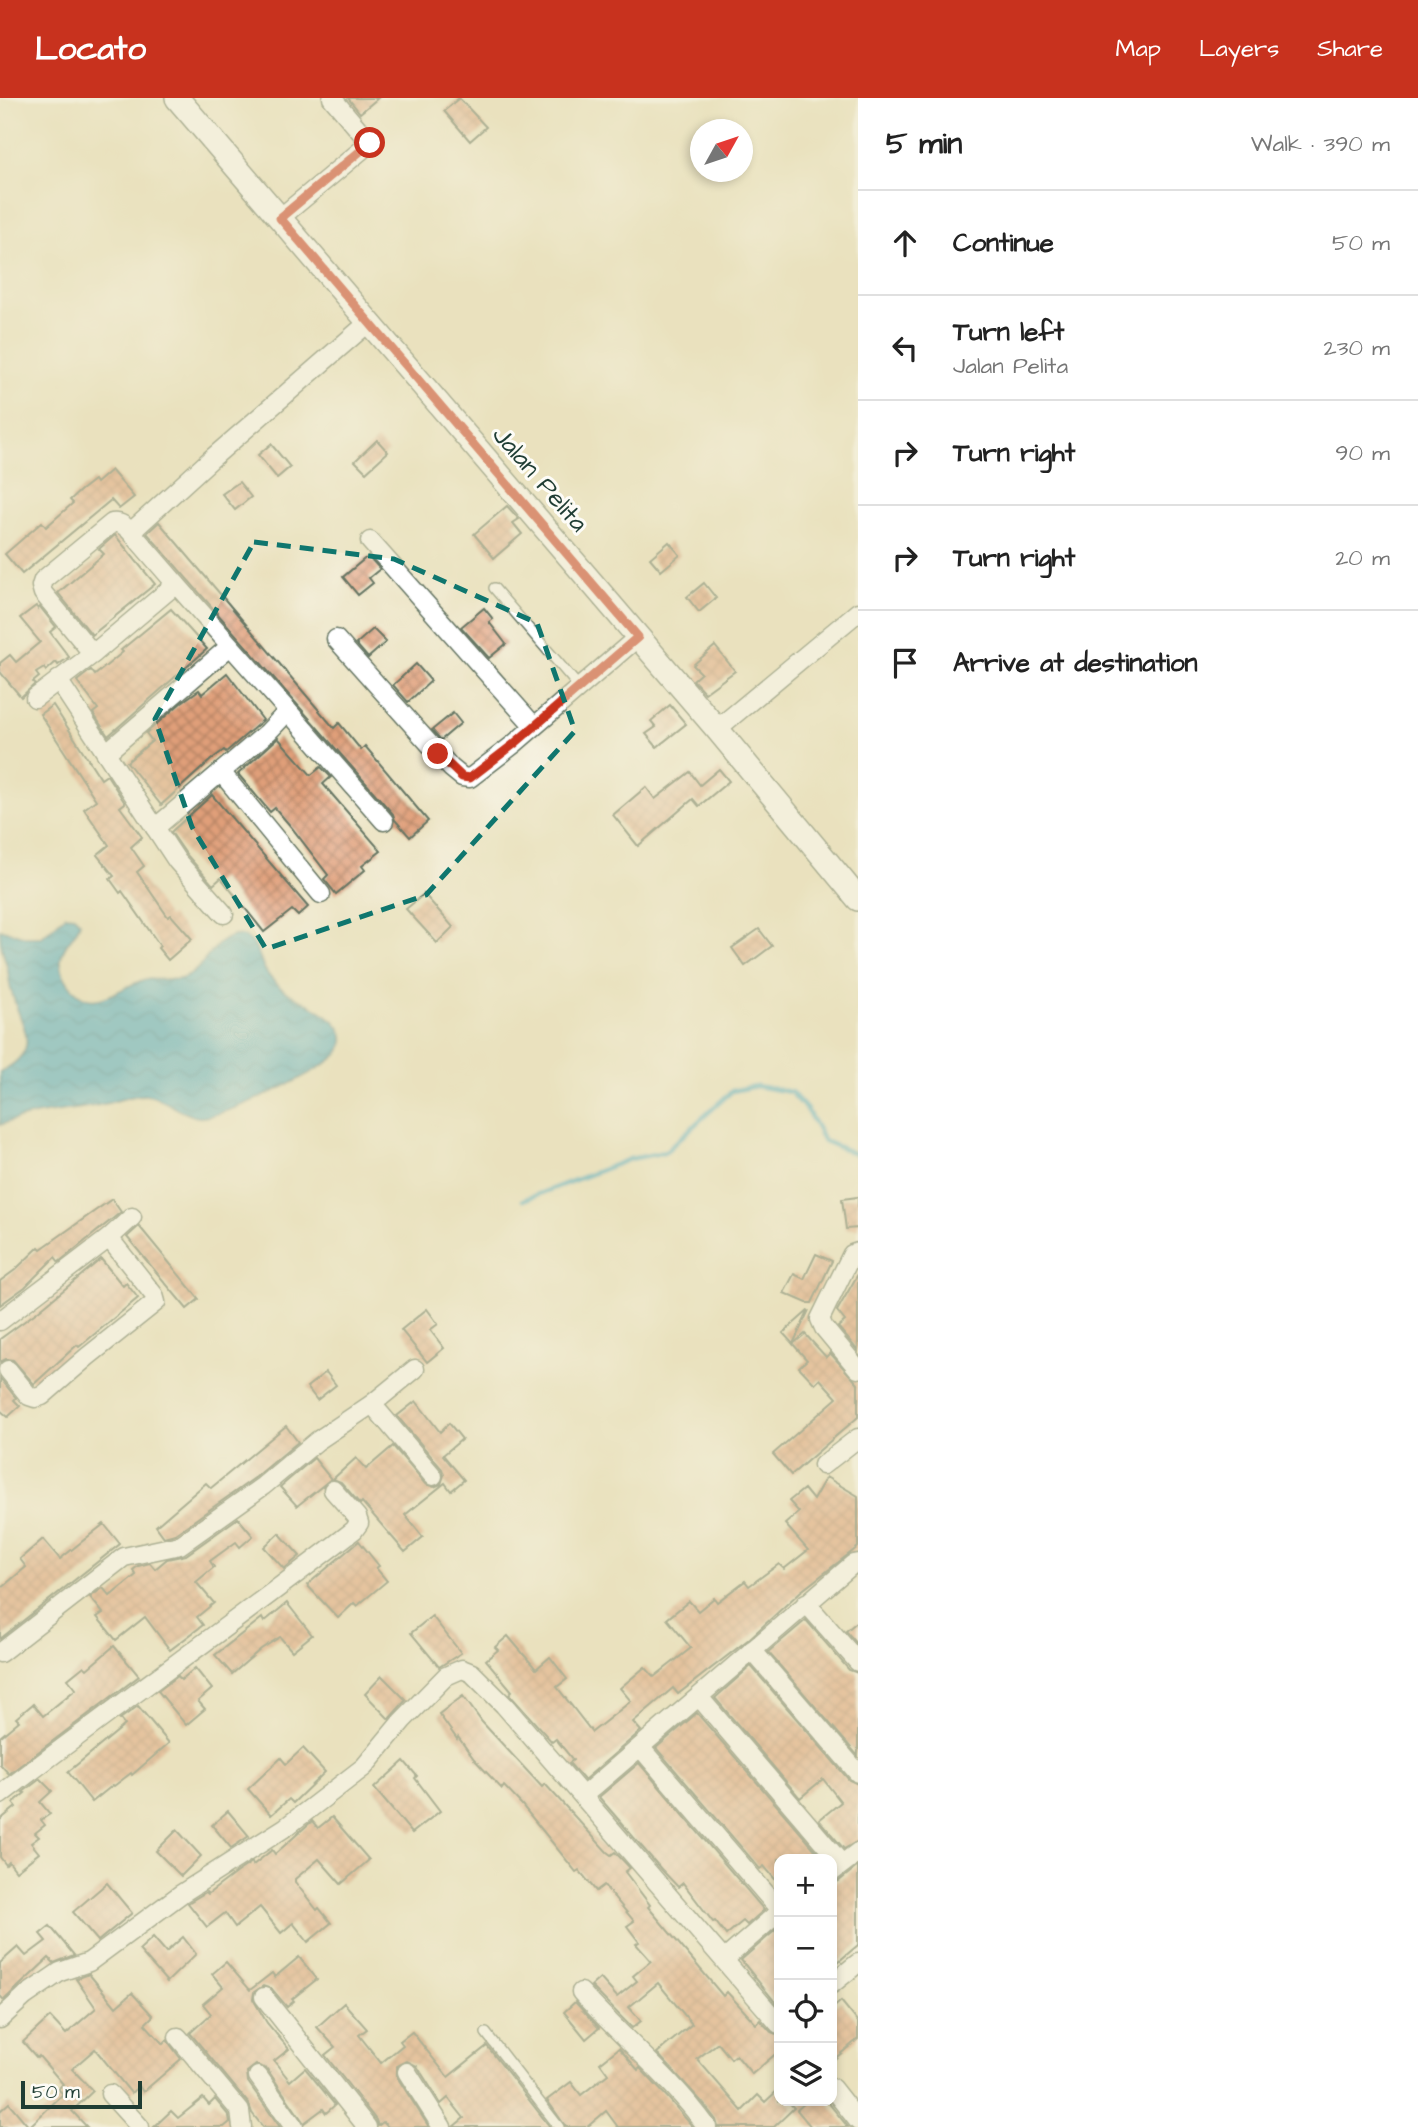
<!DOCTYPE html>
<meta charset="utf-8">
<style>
body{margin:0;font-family:"Architects Daughter",sans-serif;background:#f6f6f6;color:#222}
.controls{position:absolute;right:21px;bottom:21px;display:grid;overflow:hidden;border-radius:14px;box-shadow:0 4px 10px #0003}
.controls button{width:63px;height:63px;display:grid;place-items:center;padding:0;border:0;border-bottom:2px solid #e0e0e0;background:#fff;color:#222;font:35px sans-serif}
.compass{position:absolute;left:690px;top:21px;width:63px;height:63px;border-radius:50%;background:#fff;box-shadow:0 4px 10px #0003;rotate:50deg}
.scale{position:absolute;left:21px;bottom:18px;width:121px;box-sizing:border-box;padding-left:7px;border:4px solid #1f3d34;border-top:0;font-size:19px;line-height:24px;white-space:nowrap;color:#1f3d34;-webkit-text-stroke:5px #fdfcf7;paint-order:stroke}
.stop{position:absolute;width:21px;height:21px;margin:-16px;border:5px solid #c8321e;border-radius:50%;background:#fff}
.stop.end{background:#c8321e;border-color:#fff;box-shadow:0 2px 7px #0008}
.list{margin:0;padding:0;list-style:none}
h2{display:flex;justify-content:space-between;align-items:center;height:91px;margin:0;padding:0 28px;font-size:30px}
h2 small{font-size:23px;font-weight:400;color:#767676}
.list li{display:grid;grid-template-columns:46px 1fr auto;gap:21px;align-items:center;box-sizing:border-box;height:105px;padding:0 28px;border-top:2px solid #e0e0e0}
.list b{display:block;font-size:26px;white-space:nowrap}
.list p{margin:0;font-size:23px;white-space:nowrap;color:#767676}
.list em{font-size:23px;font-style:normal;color:#767676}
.icon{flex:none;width:38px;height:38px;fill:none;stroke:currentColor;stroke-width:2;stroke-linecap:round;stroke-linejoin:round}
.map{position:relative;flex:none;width:858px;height:2029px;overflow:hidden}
header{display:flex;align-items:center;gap:42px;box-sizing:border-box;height:98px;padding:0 35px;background:#c8321e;color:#fff}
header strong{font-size:33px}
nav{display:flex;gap:38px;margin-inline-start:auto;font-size:24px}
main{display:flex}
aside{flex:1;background:#fff}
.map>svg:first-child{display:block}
.water{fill:url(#water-waves);stroke:#32727c;stroke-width:2}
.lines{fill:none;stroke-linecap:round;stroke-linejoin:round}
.stream{stroke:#46a8c5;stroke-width:5}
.building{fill:url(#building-cross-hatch)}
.service-casing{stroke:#667664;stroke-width:12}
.minor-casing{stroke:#667664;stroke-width:21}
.tertiary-casing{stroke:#667664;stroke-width:26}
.service{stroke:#fff;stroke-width:9}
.minor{stroke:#fff;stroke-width:18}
.tertiary{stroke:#fff;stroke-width:23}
.route{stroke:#c8321e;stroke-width:9}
.marked{fill:none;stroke:#0f766e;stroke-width:5;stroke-dasharray:14 9;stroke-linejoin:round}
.labels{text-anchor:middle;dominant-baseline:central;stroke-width:6;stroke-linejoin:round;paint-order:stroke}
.street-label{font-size:26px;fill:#1f3d34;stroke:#fdfcf7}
</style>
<header>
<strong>Locato</strong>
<nav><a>Map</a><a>Layers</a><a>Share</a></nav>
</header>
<main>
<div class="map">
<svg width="858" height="2029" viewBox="0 0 858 2029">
<defs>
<pattern id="water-waves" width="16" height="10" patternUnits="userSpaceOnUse" patternTransform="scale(1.75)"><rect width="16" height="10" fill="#46a8c5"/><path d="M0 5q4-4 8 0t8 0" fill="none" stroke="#3a8aa1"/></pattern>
<pattern id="building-cross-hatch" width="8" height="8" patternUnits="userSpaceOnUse" patternTransform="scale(1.75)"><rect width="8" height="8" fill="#e09f79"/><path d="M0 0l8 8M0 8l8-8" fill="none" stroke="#b58364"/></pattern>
</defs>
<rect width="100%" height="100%" fill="#fdfcf7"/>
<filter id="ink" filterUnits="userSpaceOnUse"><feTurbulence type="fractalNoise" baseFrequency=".0143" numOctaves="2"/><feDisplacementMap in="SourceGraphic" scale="14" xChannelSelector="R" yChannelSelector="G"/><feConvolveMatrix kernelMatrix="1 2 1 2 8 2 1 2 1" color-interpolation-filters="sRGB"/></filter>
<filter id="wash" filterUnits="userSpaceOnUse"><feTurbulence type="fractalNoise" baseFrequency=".00686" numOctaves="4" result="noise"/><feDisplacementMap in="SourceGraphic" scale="28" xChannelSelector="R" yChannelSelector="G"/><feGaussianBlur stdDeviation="1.57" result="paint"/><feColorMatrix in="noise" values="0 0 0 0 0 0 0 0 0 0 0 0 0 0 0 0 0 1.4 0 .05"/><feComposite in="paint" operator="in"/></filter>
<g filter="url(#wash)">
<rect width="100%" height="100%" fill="#eae1be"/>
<path class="water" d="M66,817L74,818L80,824C77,838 62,847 61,861C60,871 63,878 69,886C93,920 117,889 144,882C157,879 174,885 186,879C205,870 212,843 234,838C253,834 259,858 264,870C267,877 275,885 281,890C297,904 358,921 340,953C331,970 219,1022 198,1019C178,1015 160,997 145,997C130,997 118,1003 104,1006C68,1014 34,1013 0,1027V974C45,951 21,930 12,895C9,887 9,877 7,868C3,855 0,846 0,831L26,839H42Z"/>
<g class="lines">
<path class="stream" d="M523,1102L630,1061L665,1054L732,993L756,988L791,994L807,1012L824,1043L858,1057"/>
</g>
<g id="blocks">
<g class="building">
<path d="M348,0H378L360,15Z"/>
<path d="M459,0L486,29L470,43L444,13Z"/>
<path d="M377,342L388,354L366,374L355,363Z"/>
<path d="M271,346L290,369L277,380L258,357Z"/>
<path d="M111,372L134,399L119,411L111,402L22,476L5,456L42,424L46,429L73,405L70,402L81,392L94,382L96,385Z"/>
<path d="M239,384L251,399L235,412L222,396Z"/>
<path d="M507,408L519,421L513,425L522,436L494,460L474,436Z"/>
<path d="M159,424L334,630L339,625L361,652L365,648L428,723L410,739L395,722L393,716L147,435Z"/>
<path d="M115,437L155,486L92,537L58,495L104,456L99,451Z"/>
<path d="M669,444L680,457L661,473L650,460Z"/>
<path d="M368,458L380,471L369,480L373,485L358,497L343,479Z"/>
<path d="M704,485L716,500L699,514L687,499Z"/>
<path d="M36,508L38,511L40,509L56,529L50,534L69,559L58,567L56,564L46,573L44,570L36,575L39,579L33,584L35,586L21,599L0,574V565L10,557L16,564L40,544L20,520Z"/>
<path d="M484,510L493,521L489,524L506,546L489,560L461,529Z"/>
<path d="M171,511L207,551L108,638L93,615L98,611L77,583L91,572L95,577L123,554L121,552Z"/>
<path d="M373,531L386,544L368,560L356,546Z"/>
<path d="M715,548L735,573L705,595L693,582L701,575L693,567Z"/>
<path d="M416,566L431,583L408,604L393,587Z"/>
<path d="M227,575L263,622L226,654L224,652L212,661L161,707L127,664L152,643L146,635L182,604L199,592L202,596Z"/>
<path d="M53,607L101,681L107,677L125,705L120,709L142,739L131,749L144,768L137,774L168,819L171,817L192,841L168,862L158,850L160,848L122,793L120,795L110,781L114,778L97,757L109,747L84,711L96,702L40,616Z"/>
<path d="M670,607L686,626L657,649L646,636L656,629L651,623Z"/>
<path d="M453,615L461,625L441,642L432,632Z"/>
<path d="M278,640L311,677L321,669L331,679L323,686L381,753L362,768L365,772L336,796L324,781L328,777L292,730L275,710L270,714L238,676Z"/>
<path d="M719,671L729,683L699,708L693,701L638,748L613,717L646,689L655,701L690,674L700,687Z"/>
<path d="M212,697L308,809L298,818L292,812L264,834L221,780L213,787L186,756L171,734Z"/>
<path d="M424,796L453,829L437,845L406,811Z"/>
<path d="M759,831L772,848L745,868L732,850Z"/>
<path d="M858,1099V1130L846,1131L842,1101Z"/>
<path d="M112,1101L121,1114L59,1164L55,1159L25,1189L0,1207V1183L15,1172L39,1149L41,1151Z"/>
<path d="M139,1128L199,1201L187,1211L127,1139Z"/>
<path d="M816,1156L832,1163L812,1205H807L784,1195L794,1176L804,1181Z"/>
<path d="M101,1161L123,1188L126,1185L138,1200L79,1249L77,1247L34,1286L13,1262L6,1261L0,1264V1241L37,1214Z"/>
<path d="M858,1176V1253L838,1229L845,1223L837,1213Z"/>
<path d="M427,1211L438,1226L430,1232L444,1250L427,1264L401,1232Z"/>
<path d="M809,1212L793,1246L783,1235Z"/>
<path d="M805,1236L826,1259L830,1255L858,1286V1319L791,1377L773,1356L837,1300L820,1281L815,1286L799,1269L807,1262L793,1246Z"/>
<path d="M326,1274L336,1287L317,1302L307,1289Z"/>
<path d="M0,1280L16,1300L14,1302L20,1308L8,1319L0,1312Z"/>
<path d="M416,1303L440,1334L449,1325L462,1341L443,1357L464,1382L451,1393L445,1385L405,1417L423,1439L405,1454L362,1404L360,1406L341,1384L333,1381L356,1360L366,1371L393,1348L425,1386L434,1389L441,1386L444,1377L442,1371L397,1318Z"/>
<path d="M286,1328L298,1344L256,1379L175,1436L164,1439L156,1428L206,1385L211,1390Z"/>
<path d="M314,1360L331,1381L297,1408L280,1389Z"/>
<path d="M826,1379L858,1398V1449L800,1494L749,1541L678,1596L673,1590L633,1624L641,1633L584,1682L569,1665L573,1662L556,1641L552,1644L509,1596L512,1593L486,1562L498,1552L495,1549L508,1538L536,1571L550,1559L567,1581L557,1589L592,1634L631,1603L620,1590L645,1569L654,1579L691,1550L667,1521L689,1503L698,1513L714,1500L717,1504L745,1483L749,1488L779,1466L784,1471L808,1452L785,1426L799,1414L789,1403L804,1391L813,1402Z"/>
<path d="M238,1420L253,1438L240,1449L236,1444L210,1463L214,1469L196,1484L214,1505L197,1519L203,1527L170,1552L145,1519L116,1542L97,1519L103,1515L90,1499L103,1490L110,1498L136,1477L133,1472L138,1468L150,1465L155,1471L167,1461L186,1457Z"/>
<path d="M104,1426L120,1446L0,1541V1491L26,1469L20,1461L43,1441L60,1461Z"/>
<path d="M279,1435L300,1458L284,1471L264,1449Z"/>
<path d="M359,1443L379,1468L376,1470L387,1483L357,1508L354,1505L338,1520L307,1487Z"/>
<path d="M287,1505L312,1537L292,1553L280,1539L261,1551L232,1576L215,1557L262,1520L264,1524Z"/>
<path d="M432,1518L461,1555L439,1569L411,1535Z"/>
<path d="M806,1522L849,1572L858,1575V1658L768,1554Z"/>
<path d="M858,1523V1547L846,1533Z"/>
<path d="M114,1548L139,1578L9,1676L0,1666V1639L19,1623L16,1620L33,1606L43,1618L76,1591L68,1581L84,1568L87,1571Z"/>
<path d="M751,1568L849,1682L858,1686V1743L844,1751L819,1722L841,1704L823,1681L800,1700L715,1600Z"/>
<path d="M195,1570L212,1591L198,1603L205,1611L186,1627L158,1593L178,1578L181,1582Z"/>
<path d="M382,1578L406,1602L389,1621L365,1596Z"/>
<path d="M463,1598L482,1624L542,1689L545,1686L607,1754L611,1757L615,1754L630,1770L625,1774L650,1807L648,1809L723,1898L727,1894L756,1926L760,1922L771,1934L779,1937V1953L752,1976L736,1957L731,1961L718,1945L697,1961L742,2013L758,1997L765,2004L779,1991V2003H788L794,2010L774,2029H718L716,2022L702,2004L657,1955L692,1926L658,1885L629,1909L641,1923L632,1930L591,1888L600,1880L617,1899L637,1883L633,1878L651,1863L636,1846L639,1844L627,1828L634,1823L604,1787L596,1793L579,1772L576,1774L522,1707L504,1688L502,1691L474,1661L458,1639L457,1641L439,1616Z"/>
<path d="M138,1608L169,1645L132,1677L131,1675L114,1688L113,1687L92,1704L68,1674L125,1627L120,1621Z"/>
<path d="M697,1615L823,1761H779V1786L764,1768L760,1771L656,1650Z"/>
<path d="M303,1650L325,1674L293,1705L289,1701L271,1717L248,1691L281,1660L286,1666Z"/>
<path d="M404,1663L417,1678L415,1680L440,1713L412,1735L374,1690Z"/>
<path d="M639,1665L764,1812L747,1827L743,1823L726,1837L715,1823L713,1824L683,1785L678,1789L661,1771L599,1699Z"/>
<path d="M40,1681L52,1693L40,1704L50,1716L41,1722L45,1727L35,1735L39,1739L31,1745L39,1755L16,1773L9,1764L6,1767L0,1759V1722L16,1709L13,1705L25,1695L23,1694Z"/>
<path d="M228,1713L249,1738L231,1750L212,1727Z"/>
<path d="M332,1719L369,1762L341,1786L319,1761L295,1781V1784L317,1812L319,1810L331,1825L308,1844L293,1825L281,1835L260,1809L235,1829L225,1815L207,1829L188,1805L206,1794L208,1796L237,1774L252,1764L253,1767L272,1752L275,1756L312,1723L318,1730Z"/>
<path d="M177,1732L201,1758L181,1778L156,1753Z"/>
<path d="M858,1768V1847L832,1869V1785L839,1783Z"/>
<path d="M107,1785L132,1815L98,1843L73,1814Z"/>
<path d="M50,1828L74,1857L54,1865L49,1860L4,1902L0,1898V1865L18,1849L26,1858L46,1843L40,1836Z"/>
<path d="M779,1829V1909L741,1862Z"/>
<path d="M153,1839L166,1854L183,1839L196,1856L167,1884L139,1852Z"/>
<path d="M299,1859L317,1881L292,1901L294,1903L287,1909L272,1891L263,1888L254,1894L253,1901L267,1925L289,1951L274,1963L290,1983L305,1970L335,2007L326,2015L323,2011L304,2025L267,1971L256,1967L247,1974L248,1984L280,2029H263L252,2015L249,2006L190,1935L211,1916L203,1906L223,1889L212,1876L226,1864L250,1892L272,1875L275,1879Z"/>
<path d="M89,1876L116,1909L132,1895L153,1918L145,1926L163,1946L167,1942L181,1961L143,1994L139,1988L131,1995L95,1951L72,1971L93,1993L72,2013L87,2029H0V2013L9,2005L29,2029L63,1996L58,1991L63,1986L39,1958L37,1960L23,1944L50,1919L66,1936L96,1910L76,1881Z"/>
<path d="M841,1903L858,1924V1941L832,1963V1911Z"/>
<path d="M575,1904L599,1930L586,1941L564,1914Z"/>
<path d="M344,1905L367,1931L359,1937L381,1965L403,1947L400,1943L412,1934L448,1979L487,1948L550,2029H453L464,2020L448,2000L441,2006L417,1968L407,1963L397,1968V1979L429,2029H388L383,2024L378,2028L376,2022L325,1957L335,1949L317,1929Z"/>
<path d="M619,1950L638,1972L640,1970L669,2001L693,2029H618L606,2013L587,2029H566L547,2002L571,1984L581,1997L608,1976L600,1965Z"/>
<path d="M203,2000L209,2007L215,2001L229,2018L230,2024L224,2029H154L171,2013L178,2020Z"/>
<path d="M807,2003H827L848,2029H811L797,2012Z"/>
</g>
</g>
</g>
<g filter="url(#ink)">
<use href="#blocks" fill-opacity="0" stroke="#667664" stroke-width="2"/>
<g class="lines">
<g class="service-casing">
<g id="service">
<path d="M494,490L580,590"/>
<path d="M486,1935L559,2029"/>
</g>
</g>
<g class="minor-casing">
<g id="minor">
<path d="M280,120L370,45L332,0"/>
<path d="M131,434L176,486"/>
<path d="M370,443L534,628"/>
<path d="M336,541L451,670L462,679L470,680L514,646L638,539"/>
<path d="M58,582L177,763L224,816"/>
<path d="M35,600L93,556"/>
<path d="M288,613L384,723"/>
<path d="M717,631L858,514"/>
<path d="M106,655L229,549"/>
<path d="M221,674L321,796"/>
<path d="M155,730L268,634L288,613L176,486L93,556L43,495L41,488L43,482L112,425C121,424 125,428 131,434L210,362L369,224"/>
<path d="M858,1154L852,1156L820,1221L824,1230L858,1271"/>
<path d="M0,1223L109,1140L132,1119"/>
<path d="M8,1272L29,1298L35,1300L42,1298L87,1259L156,1204L154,1197L109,1140"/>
<path d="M372,1306L433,1378"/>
<path d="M823,1367L858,1340"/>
<path d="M806,1505L858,1564"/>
<path d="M752,1552L858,1675"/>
<path d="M0,1555L124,1459L180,1447L263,1388L317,1343L372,1306L415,1271"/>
<path d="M699,1599L842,1766"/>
<path d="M640,1649L779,1811"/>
<path d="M0,1697C117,1607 237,1523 354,1432L359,1425L357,1419L333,1392"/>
<path d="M584,1697L853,1466L858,1465"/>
<path d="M832,1774L858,1754"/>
<path d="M725,1861L779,1814"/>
<path d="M832,1886L858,1865"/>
<path d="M581,1894C622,1940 671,1979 707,2029"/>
<path d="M264,1899L367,2029"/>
<path d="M0,1921L25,1898L60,1874L89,1864L181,1796L286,1729L364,1669L402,1623L446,1578L462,1571L472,1575L504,1607L779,1926"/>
<path d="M178,1939L240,2013L242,2029"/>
<path d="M407,1974L442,2029"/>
<path d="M258,1978L294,2029"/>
<path d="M832,1990L858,2023"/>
<path d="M110,1996L140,2029"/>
</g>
</g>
<g class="tertiary-casing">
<path id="tertiary" d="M177,0L717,631L858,801"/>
</g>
<use href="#service" class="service"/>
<use href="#minor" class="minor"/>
<use href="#tertiary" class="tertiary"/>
</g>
</g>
<g class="lines" filter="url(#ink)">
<path class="route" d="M370,45L280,120L638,539L514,646L470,680L462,679L438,656"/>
</g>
<path d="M0 0H858V2029H0ZM254,444L394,461L537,525L575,633L426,797L266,851L192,729L155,621Z" fill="#eae1be" fill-opacity=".55" fill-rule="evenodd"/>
<path class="marked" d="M254,444L394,461L537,525L575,633L426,797L266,851L192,729L155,621Z"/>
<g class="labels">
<g class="street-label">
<text transform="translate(540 381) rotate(49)">Jalan Pelita</text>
</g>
</g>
</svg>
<div class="controls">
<button>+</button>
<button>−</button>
<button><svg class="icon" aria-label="locate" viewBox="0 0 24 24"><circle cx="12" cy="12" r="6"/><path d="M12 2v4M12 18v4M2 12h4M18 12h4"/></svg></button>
<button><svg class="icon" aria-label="layers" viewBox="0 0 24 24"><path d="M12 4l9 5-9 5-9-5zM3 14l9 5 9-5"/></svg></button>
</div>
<svg class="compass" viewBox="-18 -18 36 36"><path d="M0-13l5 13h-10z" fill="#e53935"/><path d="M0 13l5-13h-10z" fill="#767676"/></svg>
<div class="scale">50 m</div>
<div class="stop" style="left:370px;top:45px"></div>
<div class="stop end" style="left:438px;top:656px"></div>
</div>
<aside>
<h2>5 min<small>Walk · 390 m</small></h2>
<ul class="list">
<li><svg class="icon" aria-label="ahead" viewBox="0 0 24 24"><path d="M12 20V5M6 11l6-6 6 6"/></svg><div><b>Continue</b></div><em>50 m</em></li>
<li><svg class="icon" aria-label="left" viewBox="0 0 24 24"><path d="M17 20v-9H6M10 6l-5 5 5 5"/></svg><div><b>Turn left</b><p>Jalan Pelita</p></div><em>230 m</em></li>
<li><svg class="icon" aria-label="right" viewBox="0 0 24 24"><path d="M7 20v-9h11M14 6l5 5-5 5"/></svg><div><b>Turn right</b></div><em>90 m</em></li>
<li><svg class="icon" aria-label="right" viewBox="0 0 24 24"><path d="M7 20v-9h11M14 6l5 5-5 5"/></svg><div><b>Turn right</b></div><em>20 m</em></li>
<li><svg class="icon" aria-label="arrive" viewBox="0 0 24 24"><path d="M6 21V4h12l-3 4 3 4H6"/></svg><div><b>Arrive at destination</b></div></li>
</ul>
</aside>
</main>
